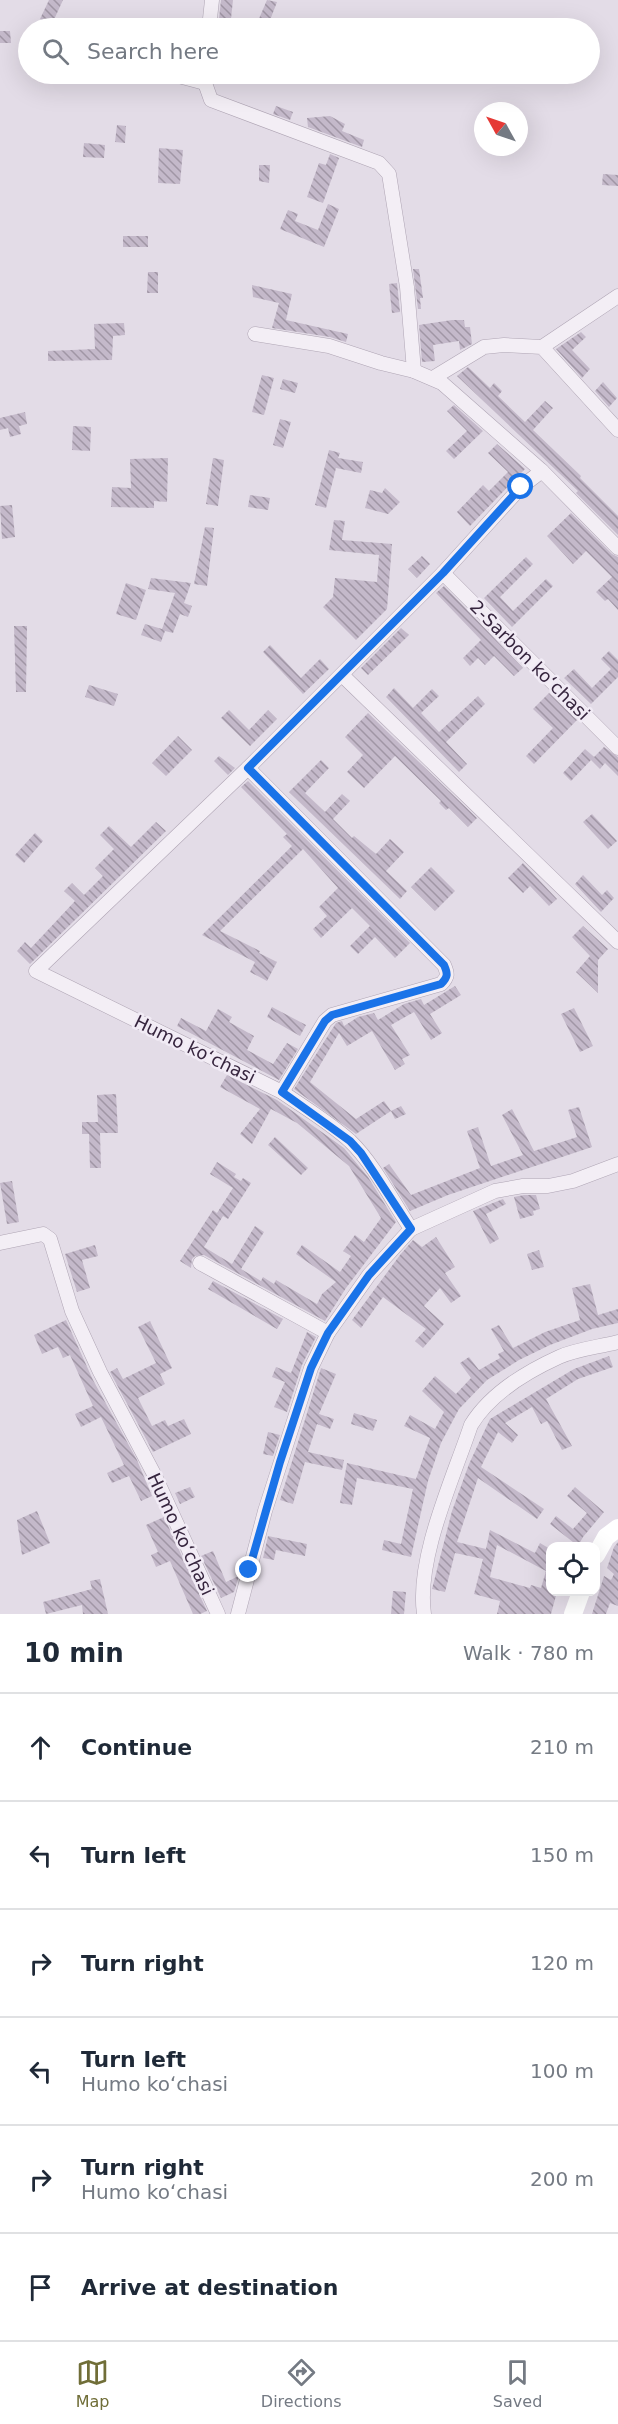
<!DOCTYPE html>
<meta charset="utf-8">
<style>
body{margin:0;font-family:"DejaVu Sans",sans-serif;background:#f2f2f3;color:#1f2937}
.controls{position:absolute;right:18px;bottom:18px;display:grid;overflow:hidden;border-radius:12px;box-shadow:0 6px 24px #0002}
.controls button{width:54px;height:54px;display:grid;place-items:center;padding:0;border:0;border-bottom:2px solid #e0e1e3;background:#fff;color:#1f2937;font:30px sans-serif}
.compass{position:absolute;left:474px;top:102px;width:54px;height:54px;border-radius:50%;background:#fff;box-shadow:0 6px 24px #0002;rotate:310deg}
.stop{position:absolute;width:18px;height:18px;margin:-14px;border:4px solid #1a73e8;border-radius:50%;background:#fff}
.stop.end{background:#1a73e8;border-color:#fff;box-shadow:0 2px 6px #0008}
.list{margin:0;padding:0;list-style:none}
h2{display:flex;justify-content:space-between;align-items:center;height:78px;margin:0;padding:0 24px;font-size:26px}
h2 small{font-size:20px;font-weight:400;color:#747a83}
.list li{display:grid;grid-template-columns:39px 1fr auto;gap:18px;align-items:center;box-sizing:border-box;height:108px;padding:0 24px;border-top:2px solid #e0e1e3}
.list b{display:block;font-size:22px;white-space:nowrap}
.list p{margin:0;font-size:20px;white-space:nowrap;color:#747a83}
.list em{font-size:20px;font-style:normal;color:#747a83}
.icon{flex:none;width:33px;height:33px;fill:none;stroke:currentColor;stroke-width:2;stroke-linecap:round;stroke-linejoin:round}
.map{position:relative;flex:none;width:618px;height:1614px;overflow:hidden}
.search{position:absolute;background:#fff;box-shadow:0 6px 24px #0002;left:18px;right:18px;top:18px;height:66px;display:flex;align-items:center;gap:15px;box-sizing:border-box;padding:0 21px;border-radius:33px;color:#747a83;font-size:22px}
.sheet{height:726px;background:#fff}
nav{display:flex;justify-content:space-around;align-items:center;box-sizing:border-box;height:84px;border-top:2px solid #e0e1e3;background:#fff;font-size:16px;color:#747a83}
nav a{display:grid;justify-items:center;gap:3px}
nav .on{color:#706e38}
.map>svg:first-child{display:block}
.building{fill:url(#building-back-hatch);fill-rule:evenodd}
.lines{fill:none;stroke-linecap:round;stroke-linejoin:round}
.street-casing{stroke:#afa5b4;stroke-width:15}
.street{stroke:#f3eef5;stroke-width:14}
.secondary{stroke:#fff;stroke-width:18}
.route{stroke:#1a73e8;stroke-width:8}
.labels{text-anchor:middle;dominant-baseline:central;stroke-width:5;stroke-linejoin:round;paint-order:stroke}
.street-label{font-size:18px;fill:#36253e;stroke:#f1ebf5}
</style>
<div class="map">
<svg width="618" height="1614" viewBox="0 0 618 1614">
<defs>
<pattern id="building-back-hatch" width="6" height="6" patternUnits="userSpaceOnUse" patternTransform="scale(1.5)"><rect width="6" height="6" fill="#c4b9ca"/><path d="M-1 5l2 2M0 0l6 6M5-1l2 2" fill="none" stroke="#a096a5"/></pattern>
</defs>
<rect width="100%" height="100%" fill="#e3dce7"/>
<g class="building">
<path d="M49,0H63L52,24L40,19Z"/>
<path d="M221,0H233L230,28H218Z"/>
<path d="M267,0L277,2L267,28H255Z"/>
<path d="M0,31H10L11,43H0Z"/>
<path d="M276,106L293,112L290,120L273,114Z"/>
<path d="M330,116L345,124L342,131L364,140L362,147L308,127L307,118Z"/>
<path d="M117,125L126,126L125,143L115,142Z"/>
<path d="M84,143L105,145L104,158L83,157Z"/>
<path d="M159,148L183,150L180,184L158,183Z"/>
<path d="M330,154L339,158L323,203L307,197L319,163L326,165Z"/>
<path d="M259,165H270L269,183L259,181Z"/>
<path d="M603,174L618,175V186L602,185Z"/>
<path d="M328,204L339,209L324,247L280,229L288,210L298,214L295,221L318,230Z"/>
<rect x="123" y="236" width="25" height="11"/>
<path d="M413,269H419L423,298H420L421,309H418Z"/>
<path d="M148,272H158V293H147Z"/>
<path d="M397,283L400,312L392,313L389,284Z"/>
<path d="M252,285L292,294L286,320L348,334L346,342L330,337L272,328L279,303L253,297Z"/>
<path d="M452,320H464L465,327H470L472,344L460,350L459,341L433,345L435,361L422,362L419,325Z"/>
<path d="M124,323L125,335L113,336L112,360L48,361V351L95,349L94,324Z"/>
<path d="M581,332L586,337L572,350L590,369L582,378L556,349Z"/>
<path d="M468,367L490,388L494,383L502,391L498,396L525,422L545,401L553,408L533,430L581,476L580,478L618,516V535L576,493L578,491L457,376Z"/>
<path d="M262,375L274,378L264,415L252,412Z"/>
<path d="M283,379L298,383L295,393L280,389Z"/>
<path d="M603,382L617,398L609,407L595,391Z"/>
<path d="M454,405L483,431L454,459L446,451L467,431L447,411Z"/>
<path d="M25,412L27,424L19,426L21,434L10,437L8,428L0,430V418Z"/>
<path d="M280,419L291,422L283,448L273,445Z"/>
<path d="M73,426L91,427L90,451L72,450Z"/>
<path d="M497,444L525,469L470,526L457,512L483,485L489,491L508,472L488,453Z"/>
<path d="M329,450L340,453L338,458L363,462L361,473L336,468L326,508L315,505Z"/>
<path d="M168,458L167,502L154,501V508L111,507L112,487L131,488L130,459Z"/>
<path d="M213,458L224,460L218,506L206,504Z"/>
<path d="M385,488L400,502L388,514L365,508L370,490L382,493Z"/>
<path d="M250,495L270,498L268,510L248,507Z"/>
<path d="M12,505L15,537L2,539L0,506Z"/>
<path d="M571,513L612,554L618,557V610L608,599L605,601L596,592L612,577L586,551L573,564L547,536Z"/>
<path d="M334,520L345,521L342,540L392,544L387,609L356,640L323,607L333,597L335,578L377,582L379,555L329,550Z"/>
<path d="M205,527L214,528L207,586L194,584Z"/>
<path d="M422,556L430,564L417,578L408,569Z"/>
<path d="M526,557L533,564L500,597L513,611L546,579L553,586L512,627L484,598Z"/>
<path d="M151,578L191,583L184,603L192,606L188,617L180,614L173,633L165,631L161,642L141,635L145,624L162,629L175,593L148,589Z"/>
<path d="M126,583L146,590L136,620L116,614Z"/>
<path d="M444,586L523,668L514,676L494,656L485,665L478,658L470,666L463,658L481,640L436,593Z"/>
<path d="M14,626H27L26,692H16Z"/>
<path d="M401,628L409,635L368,675L361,668Z"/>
<path d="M270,645L301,678L320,659L329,669L303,694L263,652Z"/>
<path d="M609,651L618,660V677L591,704L564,678L574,669L592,688L611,669L601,659Z"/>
<path d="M89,685L118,694L114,706L85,697Z"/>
<path d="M394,688L413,708L432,689L439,696L421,713L439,732L478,696L485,704L446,742L467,764L459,772L386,697Z"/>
<path d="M549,693L577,720L534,764L526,756L553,728L533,709Z"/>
<path d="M229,710L249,730L268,710L277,719L250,746L221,718Z"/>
<path d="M368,713L477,818L468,827L449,808L446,810L439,803L441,801L395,756L364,788L347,772L363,755L345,737Z"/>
<path d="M178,736L192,750L166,776L152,763Z"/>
<path d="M604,747L618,757V776L605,763L600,769L591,760L571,781L563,773L585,749L594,757Z"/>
<path d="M219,756L235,768L228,775L214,761Z"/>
<path d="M321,760L329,768L305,793L325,812L342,794L350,801L333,819L352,838L354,836L376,854L390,839L404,852L386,871L407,891L400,899L289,792Z"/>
<path d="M248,781L410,943L395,958L375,937L358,954L350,946L370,926L352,908L321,938L313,929L327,916L319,907L338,888L303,849L220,931L260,951L259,953L277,962L267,981L250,972L255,962L202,935L292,846L283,837L287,834L241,787Z"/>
<path d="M592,814L617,841L608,849L583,822Z"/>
<path d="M156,822L166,831L30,964L17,951L25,942L31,948L75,901L64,891L72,883L84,895L103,876L95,868L114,849L100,835L109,826L131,847Z"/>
<path d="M35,833L43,841L24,863L15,855Z"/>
<path d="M523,863L557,899L549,906L530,886L523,893L508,878Z"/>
<path d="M431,867L455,891L435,911L411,887Z"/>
<path d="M583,875L602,895L607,890L614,898L601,912L575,884Z"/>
<path d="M583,926L608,949L598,960V993L576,972L590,956L572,937Z"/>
<path d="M455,986L461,995L430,1014L442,1033L431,1040L414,1012L391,1025L410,1055L402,1059L405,1064L395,1070L372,1031L347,1046L339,1033L310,1082L356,1119L384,1101L391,1111L356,1134L294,1089L336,1023L342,1021L344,1026L358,1017L374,1013L378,1020L404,1004L421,999L424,1005Z"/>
<path d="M272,1007L306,1025L300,1036L267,1017Z"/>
<path d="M574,1008L593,1046L580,1052L561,1014Z"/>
<path d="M218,1009L232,1017L229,1022L254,1036L247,1050L273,1064L287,1043L298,1049L279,1080L177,1026L181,1018L206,1031Z"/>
<path d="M227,1075L277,1100L344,1148L368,1177L396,1222L346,1288L325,1321L204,1255L195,1256L192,1259L191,1268L180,1261L213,1210L217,1213L233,1188L210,1174L217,1162L236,1174L234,1177L241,1181L243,1178L251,1183L228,1219L223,1216L204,1247L232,1264L255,1226L264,1232L241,1269L261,1281L263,1277L274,1284L276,1280L317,1304L322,1294L336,1282L296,1254L302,1245L340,1272L351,1256L343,1251L355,1235L364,1242L381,1218L349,1166L297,1123L271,1109L252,1144L240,1134L260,1109L220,1087Z"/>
<path d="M116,1094L118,1133H100L101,1168H90L89,1134H82V1122H98L97,1095Z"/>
<path d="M401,1106L406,1114L395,1119L391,1111Z"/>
<path d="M579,1107L592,1147L448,1195L410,1211L383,1168L389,1164L411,1195L480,1168L467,1131L478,1127L491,1166L523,1155L502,1115L512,1109L534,1151L577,1137L568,1110Z"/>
<path d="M275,1137L308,1168L301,1175L268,1145Z"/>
<path d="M12,1181L19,1222L7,1224L0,1183Z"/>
<path d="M524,1195H536L540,1209L533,1211L534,1215L520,1219L514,1197Z"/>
<path d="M503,1199L506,1204L486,1214L499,1239L490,1244L473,1211Z"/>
<path d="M436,1237L455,1267L445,1273L461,1296L451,1303L440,1288L424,1306L444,1324L423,1348L415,1341L426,1329L383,1297L361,1328L352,1320L400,1255L413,1240L422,1247Z"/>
<path d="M95,1245L98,1256L82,1260L90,1288L77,1292L65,1254Z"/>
<path d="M539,1250L544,1267L532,1270L527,1254Z"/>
<path d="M213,1281L283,1319L277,1329L208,1289Z"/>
<path d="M590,1284L598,1315L618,1309V1323L592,1329L550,1345L519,1360L487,1380L459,1409L441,1443L428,1481L411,1557L382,1550L384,1540L401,1544L413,1489L357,1478L352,1505L340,1503L347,1463L416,1479L430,1438L404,1426L410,1415L435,1429L444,1412L422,1391L435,1376L456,1394L471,1378L460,1363L469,1357L479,1370L500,1358L498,1354L504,1351L491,1329L499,1325L513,1348L545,1332L580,1320L572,1288Z"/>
<path d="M66,1320L93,1380L137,1460L152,1496L141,1501L129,1476L112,1483L107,1473L124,1465L101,1417L81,1427L75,1414L93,1406L70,1355L63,1358L58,1347L42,1354L34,1335Z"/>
<path d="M150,1321L172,1368L160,1374L165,1384L138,1398L152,1426L165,1420L168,1426L184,1419L191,1434L153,1452L110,1372L117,1368L123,1379L156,1363L138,1327Z"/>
<path d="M307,1332L316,1337L302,1365L287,1412L274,1407L285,1382L272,1377L276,1367L291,1373Z"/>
<path d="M609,1356L613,1367L578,1379L546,1399L572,1446L562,1450L547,1421L541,1424L532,1407L505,1423L518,1435L512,1443L498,1432L481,1467L544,1509L537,1519L478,1478L457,1542L486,1549L490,1530L535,1553L540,1543L550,1549V1592H557L551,1614H497L500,1601L474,1594L483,1559L455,1553L445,1592L432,1589L452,1511L469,1464L490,1419L574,1369ZM497,1545L546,1571L541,1588L531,1585L530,1588L490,1577Z"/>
<path d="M321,1368L336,1374L319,1414L334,1419L330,1429L317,1424L308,1452L344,1460L342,1470L305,1462L293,1504L280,1500Z"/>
<path d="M354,1413L377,1420L373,1431L351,1424Z"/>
<path d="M268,1432L280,1435L273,1456L263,1454Z"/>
<path d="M190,1487L195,1497L180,1504L175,1493Z"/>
<path d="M575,1487L604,1512L583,1537L578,1546L550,1524L556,1516L573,1529L587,1513L567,1496Z"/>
<path d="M37,1511L50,1543L22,1555L17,1520Z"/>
<path d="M164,1517L207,1611L200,1614H193L170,1561L156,1567L151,1555L158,1552L146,1525Z"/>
<path d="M268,1536L307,1544L305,1556L276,1550L274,1560L263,1558Z"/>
<path d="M618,1542V1606L610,1603L606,1614H592L604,1576L611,1580L614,1574L607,1568L614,1547Z"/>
<path d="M213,1551L226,1582L239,1576L234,1592L221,1598L201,1556Z"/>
<path d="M100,1579L108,1614H83L82,1605L46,1614L43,1602L92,1589L90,1581Z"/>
<path d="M393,1591L406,1592L404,1614H391Z"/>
</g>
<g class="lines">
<g class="street-casing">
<g id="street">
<path d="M209,28L212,0"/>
<path d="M171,74L205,83"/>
<path d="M205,74V83L211,100L379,163L389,174L407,287L414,371"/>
<path d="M255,334L329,346L381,363L414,371L442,383L542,471L618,548"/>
<path d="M542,347L618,296"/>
<path d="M433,378L484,347L504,345L542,347L618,430"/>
<path d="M443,573L618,748"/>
<path d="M342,675L618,942"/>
<path d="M248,768L444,965C448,974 448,977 441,984L332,1015L325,1021L282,1092"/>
<path d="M411,1229L495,1191L523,1186H548L573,1181L618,1164"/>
<path d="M0,1243L43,1234L50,1239L72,1311L100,1372L155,1476L218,1614"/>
<path d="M200,1263L328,1333"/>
<path d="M238,1614L265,1511L311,1368L328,1333L369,1275L411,1229C393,1202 374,1164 350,1141C330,1123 305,1108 282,1092L36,971L248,768L443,573L521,487L542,471"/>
<path d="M424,1614C416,1558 453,1479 471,1425C490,1394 526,1372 559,1357C577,1349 599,1347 618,1342"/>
</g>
</g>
<use href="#street" class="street"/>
<g class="secondary">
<path d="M596,1555L606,1537L618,1528"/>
<path d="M573,1614L581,1592"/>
</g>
</g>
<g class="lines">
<path class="route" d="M249,1570L280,1462L311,1368L328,1333L369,1275L411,1229L361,1153L350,1141L282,1092L325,1021L332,1015L441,984C448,977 448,974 444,965L248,768L443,573L521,487"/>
</g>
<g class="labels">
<g class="street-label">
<text transform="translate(530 660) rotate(45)">2-Sarbon koʻchasi</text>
<text transform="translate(195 1049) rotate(26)">Humo koʻchasi</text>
<text transform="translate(181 1534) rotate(65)">Humo koʻchasi</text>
</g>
</g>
</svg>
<div class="controls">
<button><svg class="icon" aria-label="locate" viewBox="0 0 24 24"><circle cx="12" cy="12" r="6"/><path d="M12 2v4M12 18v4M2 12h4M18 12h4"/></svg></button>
</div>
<svg class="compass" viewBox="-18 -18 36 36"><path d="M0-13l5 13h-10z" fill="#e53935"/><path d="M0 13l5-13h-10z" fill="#747a83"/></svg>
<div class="stop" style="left:521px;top:487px"></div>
<div class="stop end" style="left:249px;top:1570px"></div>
<div class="search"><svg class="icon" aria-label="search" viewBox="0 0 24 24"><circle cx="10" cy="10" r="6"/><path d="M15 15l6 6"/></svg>Search here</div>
</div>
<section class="sheet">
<h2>10 min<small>Walk · 780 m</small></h2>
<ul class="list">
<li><svg class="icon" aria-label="ahead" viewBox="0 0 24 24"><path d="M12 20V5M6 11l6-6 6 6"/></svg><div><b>Continue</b></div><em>210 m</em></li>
<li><svg class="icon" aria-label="left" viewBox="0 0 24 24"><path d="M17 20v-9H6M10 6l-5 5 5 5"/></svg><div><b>Turn left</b></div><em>150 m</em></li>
<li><svg class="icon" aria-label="right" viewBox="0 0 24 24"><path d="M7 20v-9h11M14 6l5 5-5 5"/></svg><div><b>Turn right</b></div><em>120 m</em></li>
<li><svg class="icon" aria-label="left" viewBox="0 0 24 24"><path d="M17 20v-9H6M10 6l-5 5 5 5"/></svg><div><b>Turn left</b><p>Humo koʻchasi</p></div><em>100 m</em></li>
<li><svg class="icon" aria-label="right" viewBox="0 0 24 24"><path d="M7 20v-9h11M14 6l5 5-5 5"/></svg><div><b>Turn right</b><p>Humo koʻchasi</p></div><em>200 m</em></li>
<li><svg class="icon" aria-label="arrive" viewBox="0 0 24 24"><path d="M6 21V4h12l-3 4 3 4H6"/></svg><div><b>Arrive at destination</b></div></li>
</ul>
</section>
<nav>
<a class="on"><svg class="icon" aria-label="map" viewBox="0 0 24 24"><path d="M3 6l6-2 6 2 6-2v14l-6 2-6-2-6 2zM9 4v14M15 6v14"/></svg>Map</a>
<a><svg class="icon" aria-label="directions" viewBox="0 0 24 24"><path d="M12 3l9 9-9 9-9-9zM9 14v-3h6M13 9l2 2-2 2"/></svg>Directions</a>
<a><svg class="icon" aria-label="saved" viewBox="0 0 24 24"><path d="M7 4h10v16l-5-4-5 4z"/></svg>Saved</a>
</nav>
